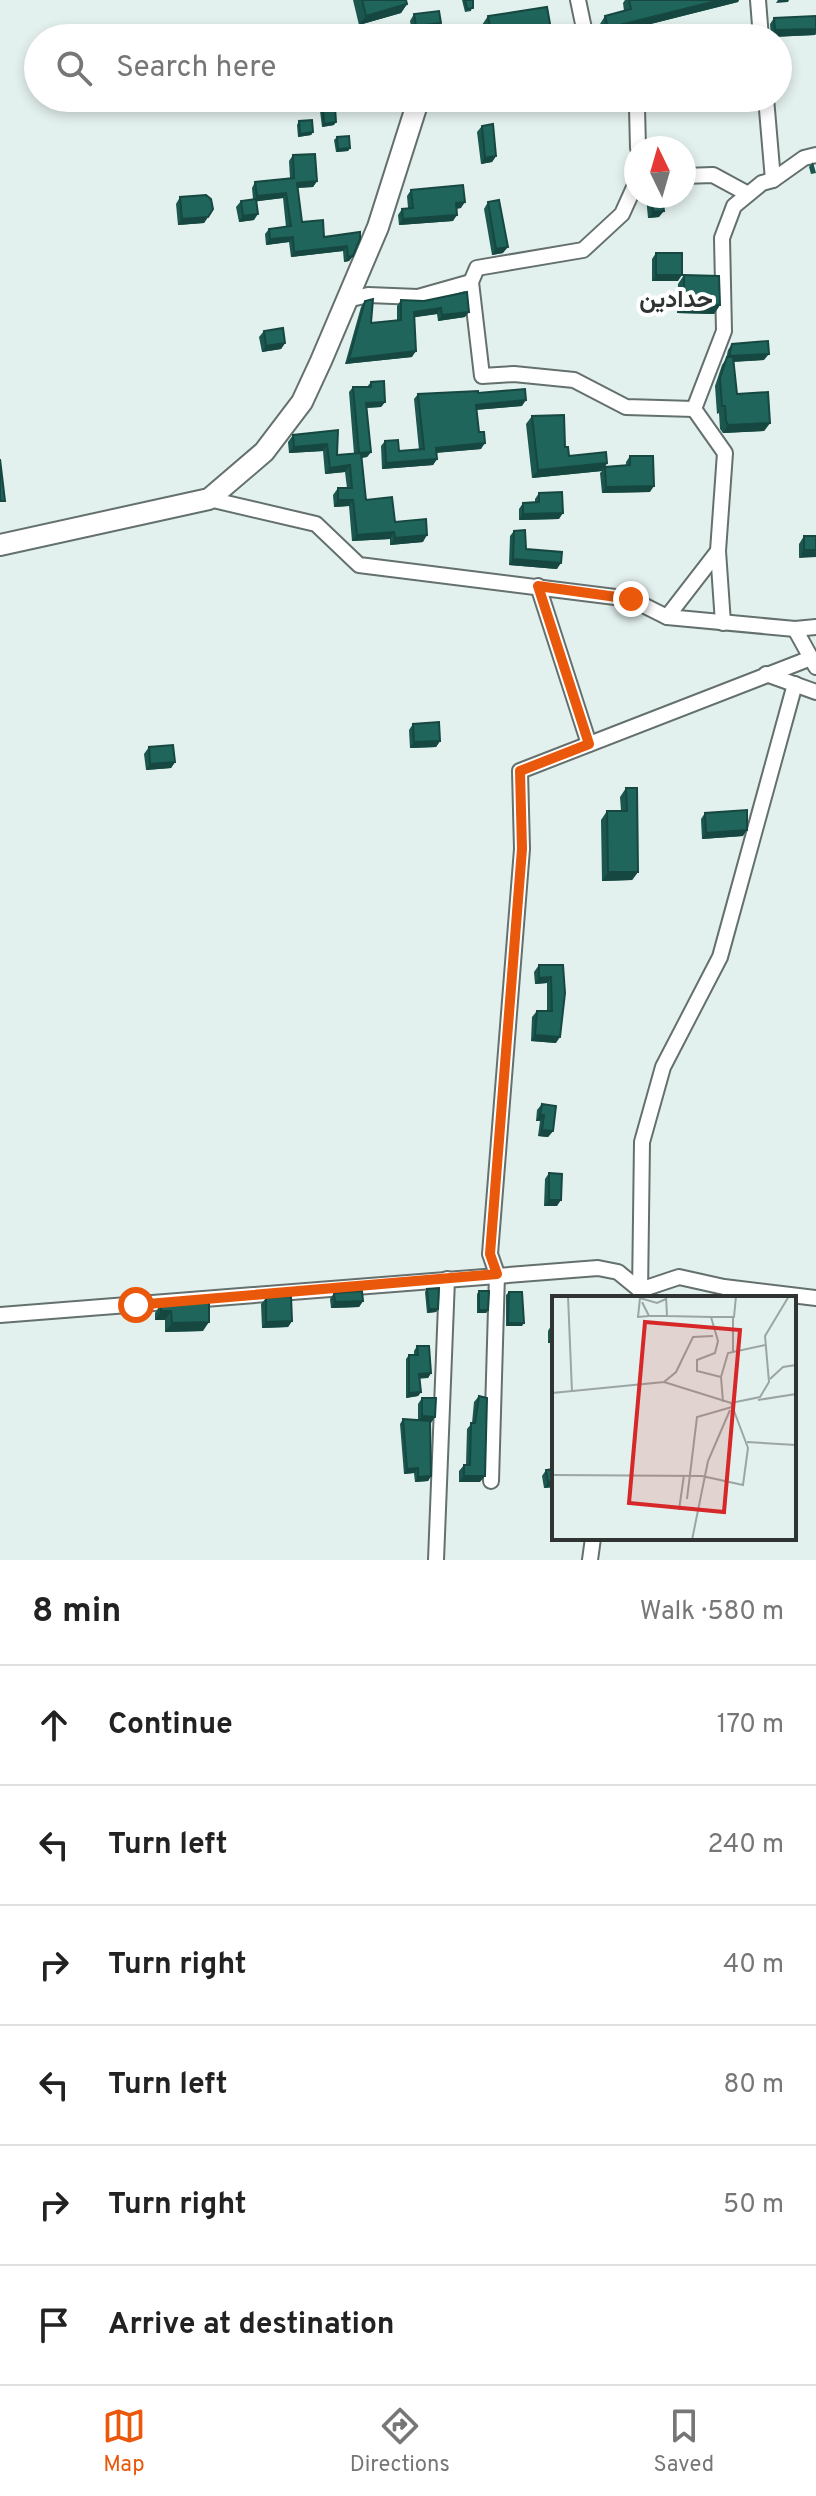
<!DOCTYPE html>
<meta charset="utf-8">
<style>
body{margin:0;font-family:Overpass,Vazirmatn,sans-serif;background:#f6f6f6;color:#222}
.compass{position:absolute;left:624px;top:136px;width:72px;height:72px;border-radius:50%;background:#fff;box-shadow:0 4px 12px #0003;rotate:355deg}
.stop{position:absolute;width:24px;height:24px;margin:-18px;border:6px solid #ea580c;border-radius:50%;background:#fff}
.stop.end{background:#ea580c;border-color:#fff;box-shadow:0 2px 8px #0008}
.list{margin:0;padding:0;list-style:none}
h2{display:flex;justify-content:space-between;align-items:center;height:104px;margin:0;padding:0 32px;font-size:34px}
h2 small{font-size:26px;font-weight:400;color:#767676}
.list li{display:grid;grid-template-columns:52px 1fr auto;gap:24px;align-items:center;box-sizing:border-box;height:120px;padding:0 32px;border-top:2px solid #e0e0e0}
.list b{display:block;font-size:30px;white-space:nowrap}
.list em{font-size:26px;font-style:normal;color:#767676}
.icon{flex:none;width:44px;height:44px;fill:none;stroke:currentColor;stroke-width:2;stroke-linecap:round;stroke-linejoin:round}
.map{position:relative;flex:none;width:816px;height:1560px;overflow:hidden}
.search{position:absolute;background:#fff;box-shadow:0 4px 12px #0003;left:24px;right:24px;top:24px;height:88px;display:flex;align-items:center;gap:20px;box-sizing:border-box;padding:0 28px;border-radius:44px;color:#767676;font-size:30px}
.sheet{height:824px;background:#fff}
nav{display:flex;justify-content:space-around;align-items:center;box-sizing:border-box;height:112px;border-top:2px solid #e0e0e0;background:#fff;font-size:22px;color:#767676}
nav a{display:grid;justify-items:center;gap:4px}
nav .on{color:#ea580c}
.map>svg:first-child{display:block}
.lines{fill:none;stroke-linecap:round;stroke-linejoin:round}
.street-casing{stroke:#64706e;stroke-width:18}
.secondary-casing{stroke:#64706e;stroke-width:24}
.street{stroke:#fff;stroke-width:14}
.secondary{stroke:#fff;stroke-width:20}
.wall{fill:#1b574e}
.shaded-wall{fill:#164740}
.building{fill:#1f655b;stroke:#164740;stroke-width:2}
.route{stroke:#ea580c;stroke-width:10}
.labels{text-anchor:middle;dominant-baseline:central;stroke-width:8;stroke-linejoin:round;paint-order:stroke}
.quarter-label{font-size:24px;font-weight:bold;fill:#2f3433;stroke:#fff}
.inset-road{fill:none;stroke:#9ba5a3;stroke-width:2}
.view{fill:#d62828;fill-opacity:0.15;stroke:#d62828;stroke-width:4}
.inset-edge{fill:none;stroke:#2f3433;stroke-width:4}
</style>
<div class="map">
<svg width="816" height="1560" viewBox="0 0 816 1560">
<rect width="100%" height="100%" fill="#e3f1ee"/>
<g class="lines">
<g class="street-casing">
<g id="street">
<path d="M578,0L586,38"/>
<path d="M758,0L761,38"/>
<path d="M627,98L637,108L638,148"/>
<path d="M766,98L773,180"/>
<path d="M684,176L713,175L748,194"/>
<path d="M636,183L622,214L583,250L477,268L471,282L482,376L514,374L574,380L626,407L694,409"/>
<path d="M347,300L368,295L418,297L471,282"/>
<path d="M209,499L316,524L359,565L631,599L667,617L795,629L816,627"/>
<path d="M538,586L589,744"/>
<path d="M667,617L718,551"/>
<path d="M723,623L718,551L725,453L694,409L724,331L722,238L734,206L762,183L773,180L804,158L816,155"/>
<path d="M795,629L816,667"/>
<path d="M766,674L816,692"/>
<path d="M640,1290L679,1277L724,1287L816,1298"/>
<path d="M640,1294L642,1142L663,1067L720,957L795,684"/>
<path d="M0,1315L598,1268L618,1272L640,1290"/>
<path d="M491,1481L497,1274L490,1254L522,849L520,771L811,658"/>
<path d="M436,1560L447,1279"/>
<path d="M590,1560L593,1538"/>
</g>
</g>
<g class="secondary-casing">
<path id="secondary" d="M0,545L209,499L264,452L302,402L321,361L378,227L419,98"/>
</g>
<use href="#street" class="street"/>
<use href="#secondary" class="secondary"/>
</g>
<g class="wall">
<path d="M353,0H406L407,4L401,13L359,25Z"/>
<path d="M462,0H473L471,11L465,12Z"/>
<path d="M625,0H739L738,2L603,36L600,24L605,16L624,11L623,3Z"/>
<path d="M414,14L437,29L412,32L410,21Z"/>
<path d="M488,16L549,38H484L482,25Z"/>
<path d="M816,16V34L815,35L771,37L770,24L774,18Z"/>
<path d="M323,98H346L342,104L323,105Z"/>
<path d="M323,108L334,125L322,127L320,111Z"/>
<path d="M299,121L313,132L311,135L298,137L297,125Z"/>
<path d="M482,126L496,156L492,162L481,164L477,132Z"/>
<path d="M337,137L350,148L348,151L336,152L334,140Z"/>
<path d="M293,155L317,181L313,187L297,188L302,222L324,237L360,232L353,256L349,261L344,262L343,251L291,257L289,242L266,245L265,234L269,229L286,227L283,198L256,201L254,220L239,222L236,207L241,201L253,199L252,188L255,182L290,178L289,161Z"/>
<path d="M813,162L816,173L811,174L809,167Z"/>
<path d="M411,190L461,208L456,209L453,221L399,225L398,215L402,209L408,208L407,196Z"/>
<path d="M646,196H662L659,217L648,218Z"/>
<path d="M180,197L213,209L204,223L178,225L176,204Z"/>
<path d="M488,202L503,253L492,255L484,209Z"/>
<path d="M656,253L678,281H652V259Z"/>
<path d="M684,275L720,305L714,314L677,313L678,284Z"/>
<path d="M401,300L424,301L465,317L438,321L437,314L414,317L412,357L345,364L361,307L365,301L371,323L397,321V306Z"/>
<path d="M264,331L285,343L281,349L262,352L259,337Z"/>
<path d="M732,344L764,360L734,362L737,394L770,423L764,431L723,433L720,429L719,413L717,414L715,386L722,365L726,359L728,350Z"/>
<path d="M371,382L385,402L381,407L366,408L371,452L367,457L362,458L366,500L423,542L390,545V539L352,541L349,506L334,507L333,495L338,488H347L345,472L325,474L323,451L289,453L288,442L293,435L338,430L337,455L354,454L349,392L353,387H367Z"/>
<path d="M478,393L522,406L476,410L481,449L436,453L437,459L433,465L382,469L381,446L385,441L399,451L419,450L414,399L418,394Z"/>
<path d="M532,416L565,447L569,456L607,463L605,467L626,465V462L630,456L650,492L602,493L600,473L602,471L532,478L526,424Z"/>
<path d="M539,493L559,519L519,520V509L523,503L535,502V499Z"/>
<path d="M514,531L526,549L557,569L509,565L510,536Z"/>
<path d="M804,536H816L799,558V544Z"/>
<path d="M413,724L440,741L436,747L410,748L409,730Z"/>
<path d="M149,747L175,762L171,768L146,770L144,754Z"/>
<path d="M626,788L638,872L632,880L602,881L601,820L607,811H621L620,797Z"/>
<path d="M705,813L743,836L702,839L701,819Z"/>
<path d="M539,965H563L556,1043L531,1041L532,1017L537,1011H547V983L535,984L534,972Z"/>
<path d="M542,1104L553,1131L548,1137L538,1136L540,1121H536L537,1110Z"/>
<path d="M549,1173L557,1206H544L545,1179Z"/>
<path d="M427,1289L438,1309L436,1312L427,1313L425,1292Z"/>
<path d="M479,1291L488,1310L486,1313H477V1294Z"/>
<path d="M509,1292L522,1326H506V1295Z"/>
<path d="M334,1293L363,1301L359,1307L331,1308L330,1299Z"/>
<path d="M266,1298L292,1321L288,1327L262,1328L261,1304Z"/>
<path d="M161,1304L203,1331L165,1332V1320H155V1313Z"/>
<path d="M552,1324L554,1343H548V1331Z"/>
<path d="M417,1346L431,1373L428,1378H420L421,1392L418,1396L406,1398V1359L409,1355H414V1351Z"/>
<path d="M479,1396L480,1482H459V1471L464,1465H466L467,1429L472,1423L474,1402Z"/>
<path d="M422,1398L435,1417L430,1423L431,1476L428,1481L415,1482L414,1473L404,1474L400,1424L403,1419L418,1420V1404Z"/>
<path d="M546,1470L554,1487L544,1488L542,1476Z"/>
</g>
<g class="shaded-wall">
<path d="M720,0H739L738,2L603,36L608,28Z"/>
<path d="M778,0H789L788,2L776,3Z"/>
<path d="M407,4L401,13L359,25L366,16Z"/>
<path d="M441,23L437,29L412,32L416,26Z"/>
<path d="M816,29L815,35L771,37L775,30Z"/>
<path d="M552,35L549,38H530Z"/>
<path d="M329,98H346L342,104L323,105Z"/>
<path d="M336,122L334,125L322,127L324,124Z"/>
<path d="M313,132L311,135L298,137L300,134Z"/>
<path d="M350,148L348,151L336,152L338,149Z"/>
<path d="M496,156L492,162L481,164L485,158Z"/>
<path d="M317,181L313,187L293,188L297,183Z"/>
<path d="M286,193L283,198L253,202L257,196Z"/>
<path d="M465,202L461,208L452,209L456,203Z"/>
<path d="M664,211L659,217L648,218L653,212Z"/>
<path d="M258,214L254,220L239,222L243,216Z"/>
<path d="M457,215L453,221L399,225L403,219Z"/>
<path d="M208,217L204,223L178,225L182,219Z"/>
<path d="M293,237L289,242L266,245L270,239Z"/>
<path d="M347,246L343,251L291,257L294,252Z"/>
<path d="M508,247L503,253L492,255L496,249Z"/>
<path d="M353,256L349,261L344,262L348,257Z"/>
<path d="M656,275H682L678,281H652Z"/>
<path d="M684,304L720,305L714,314L677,313Z"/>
<path d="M441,308L437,314L410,318L414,312Z"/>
<path d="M469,312L465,317L438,321L442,315Z"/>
<path d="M285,343L281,349L262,352L266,346Z"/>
<path d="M416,351L412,357L345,364L349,359Z"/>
<path d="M769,354L764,360L725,362L729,356Z"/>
<path d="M526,400L522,406L472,410L476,405Z"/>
<path d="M385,402L381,407L362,408L366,403Z"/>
<path d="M770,423L764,431L723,433L728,425Z"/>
<path d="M485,443L481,449L432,453L436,448Z"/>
<path d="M327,444L323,451L289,453L294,447Z"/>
<path d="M371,452L367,457L355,458L359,453Z"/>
<path d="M437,459L433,465L382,469L386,463Z"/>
<path d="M607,463L602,471L532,478L538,470Z"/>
<path d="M350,465L345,472L325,474L330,468Z"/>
<path d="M654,486L650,492L602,493L606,487Z"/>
<path d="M338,500H353L349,506L334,507Z"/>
<path d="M563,513L559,519L519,520L523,514Z"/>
<path d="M394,532L390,539L352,541L357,535Z"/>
<path d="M427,535L423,542L390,545L395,538Z"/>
<path d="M804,550H816V557L799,558Z"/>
<path d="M513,559L561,563L557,569L509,565Z"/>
<path d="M440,741L436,747L410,748L414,742Z"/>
<path d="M175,762L171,768L146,770L150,764Z"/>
<path d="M747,830L743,836L702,839L706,833Z"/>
<path d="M608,872H638L632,880L602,881Z"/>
<path d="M551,977L547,983L535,984L539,978Z"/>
<path d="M535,1035L560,1037L556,1043L531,1041Z"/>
<path d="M540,1115H544L540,1121H536Z"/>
<path d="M542,1130L553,1131L548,1137L538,1136Z"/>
<path d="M549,1200H561L557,1206H544Z"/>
<path d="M363,1301L359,1307L331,1308L335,1302Z"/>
<path d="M429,1309H438L436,1312L427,1313Z"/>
<path d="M479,1310H488L486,1313H477Z"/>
<path d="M161,1311H171L165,1320H155Z"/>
<path d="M292,1321L288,1327L262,1328L266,1322Z"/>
<path d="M209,1322L203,1331L165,1332L172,1323Z"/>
<path d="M508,1323H524L522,1326H506Z"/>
<path d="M552,1337H554V1343H548Z"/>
<path d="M431,1373L428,1378L416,1379L419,1374Z"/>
<path d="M421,1392L418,1396L406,1398L409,1393Z"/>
<path d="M422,1416L435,1417L431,1423L418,1422Z"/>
<path d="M418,1468L414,1473L404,1474L407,1469Z"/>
<path d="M431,1476L428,1481L415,1482L418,1477Z"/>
<path d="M464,1476H485L480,1482H459Z"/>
<path d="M554,1481V1487L544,1488L548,1482Z"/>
</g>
<g class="building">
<path d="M362,0H406L407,4L366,16Z"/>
<path d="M465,0H473V8L467,9Z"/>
<path d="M629,0H720L608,28L605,16L631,9Z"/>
<path d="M547,7L552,35L530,38H492L488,16Z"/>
<path d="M439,11L441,23L416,26L414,14Z"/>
<path d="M816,16V29L775,30L774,18Z"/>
<path d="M335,107L336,122L324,124L323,108Z"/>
<path d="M312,120L313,132L300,134L299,121Z"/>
<path d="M493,124L496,156L485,158L482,126Z"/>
<path d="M349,136L350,148L338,149L337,137Z"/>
<path d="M315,154L317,181L297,183L302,222L323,220L324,237L360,232V239L353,256L348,257L347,246L294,252L293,237L270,239L269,229L291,226L286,193L257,196L255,182L294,178L293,155Z"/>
<path d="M463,185L465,202L456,203L457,215L403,219L402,209L413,208L411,190Z"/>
<path d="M206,195L211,199L213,209L208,217L182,219L180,197Z"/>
<path d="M651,196H662L664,211L653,212Z"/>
<path d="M256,199L258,214L243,216L241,201Z"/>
<path d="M499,200L508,247L496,249L488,202Z"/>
<rect x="656" y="253" width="26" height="22"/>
<path d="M684,275L719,276L720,305L684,304Z"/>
<path d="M467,292L469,312L442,315L441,308L414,312L416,351L349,359L365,301L373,299L371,323L401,320V300L424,301Z"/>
<path d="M283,328L285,343L266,346L264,331Z"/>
<path d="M768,341L769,354L729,356L732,344Z"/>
<path d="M727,357H733L737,394L768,392L770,423L728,425L726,421L725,406H722L720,378Z"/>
<path d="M384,381L385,402L366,403L371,452L359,453L353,387H371V382Z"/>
<path d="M525,389L526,400L476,405L479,432H484L485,443L436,448L437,459L386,463L385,441L398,440L399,451L424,449L418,394L478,391V393Z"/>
<path d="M564,415L565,447H568L569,456L606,452L607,463L538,470L532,416Z"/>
<path d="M338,430L337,455L361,453L366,500L392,497L395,522L426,519L427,535L395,538L394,532L357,535L353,500H338V488H352L350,465L330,468L327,444L294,447L293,435Z"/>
<path d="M630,456H653L654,486L606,487L605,467L630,465Z"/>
<path d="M0,459L5,501H0Z"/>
<path d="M562,492L563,513L523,514V503L539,502V493Z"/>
<path d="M525,530L526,549L562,552L561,563L513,559L514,531Z"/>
<rect x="804" y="536" width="12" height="14"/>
<path d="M439,722L440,741L414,742L413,724Z"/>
<path d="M173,745L175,762L150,764L149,747Z"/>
<path d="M626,788H637L638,872H608L607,811H627Z"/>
<path d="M747,810V830L706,833L705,813Z"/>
<path d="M539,965H563L565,993L560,1037L535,1035L537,1011H552L551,977L539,978Z"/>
<path d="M542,1104L556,1106L553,1131L542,1130L544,1115H540Z"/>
<path d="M549,1173L562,1174L561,1200H549Z"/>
<path d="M439,1288L438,1309H429L427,1289Z"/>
<path d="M362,1291L363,1301L335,1302L334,1293Z"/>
<path d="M479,1291H489L488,1310H479Z"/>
<path d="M509,1292H522L524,1323H508Z"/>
<path d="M291,1296L292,1321L266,1322V1298Z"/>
<path d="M209,1300V1322L172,1323L171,1311H161V1304Z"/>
<path d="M552,1324L554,1325V1337H552Z"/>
<path d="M417,1346H429L431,1373L419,1374L421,1392L409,1393V1355H418Z"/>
<path d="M479,1396L487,1398L485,1476H464V1465H470L471,1423H475Z"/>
<path d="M422,1398H436L435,1417L422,1416Z"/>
<path d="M403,1419L430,1421L431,1476L418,1477V1468L407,1469Z"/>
<path d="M554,1469V1481L548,1482L546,1470Z"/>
</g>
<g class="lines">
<path class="route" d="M136,1305L497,1274L490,1254L522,849L520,771L589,744L538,586L631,599"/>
</g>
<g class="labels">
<g class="quarter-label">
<text x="676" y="301">حدادين</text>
</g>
</g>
<g transform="translate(552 1296)">
<rect width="244" height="244" fill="#e3f1ee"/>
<path class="inset-road" d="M16,0L20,96M114,0L115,20L159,21M90,6L97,20H114M97,20L86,21L88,2L105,7L114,3M181,21V55M169,81L145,75V64L163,57L166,45L159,21H182L184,0M218,83L231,71L244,69M112,86L179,107L208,101L217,86L213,40L237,0M0,97L112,86L124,76L141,41L161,40M206,104L244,98M171,106L169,81L176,57L213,49M195,146L244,149M0,179L150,180L191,189L196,152L179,107M135,203L145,121L180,111M127,214L132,179M140,244L156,165L178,114"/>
<path class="view" d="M93,26L188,34L172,216L77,207Z"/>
<rect width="244" height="244" class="inset-edge"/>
</g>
</svg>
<svg class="compass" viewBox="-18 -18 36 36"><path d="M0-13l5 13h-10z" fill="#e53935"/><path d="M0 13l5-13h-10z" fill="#767676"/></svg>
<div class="stop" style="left:136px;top:1305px"></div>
<div class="stop end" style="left:631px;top:599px"></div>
<div class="search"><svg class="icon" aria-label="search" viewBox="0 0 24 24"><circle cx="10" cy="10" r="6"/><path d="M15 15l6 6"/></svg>Search here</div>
</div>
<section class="sheet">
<h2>8 min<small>Walk · 580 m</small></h2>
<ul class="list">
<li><svg class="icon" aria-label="ahead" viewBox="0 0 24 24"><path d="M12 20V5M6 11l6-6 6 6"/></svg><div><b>Continue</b></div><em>170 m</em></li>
<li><svg class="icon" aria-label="left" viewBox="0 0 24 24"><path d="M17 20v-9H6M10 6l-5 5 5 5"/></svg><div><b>Turn left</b></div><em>240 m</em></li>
<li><svg class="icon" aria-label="right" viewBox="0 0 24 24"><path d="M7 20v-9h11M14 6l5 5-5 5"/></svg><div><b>Turn right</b></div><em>40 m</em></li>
<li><svg class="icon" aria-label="left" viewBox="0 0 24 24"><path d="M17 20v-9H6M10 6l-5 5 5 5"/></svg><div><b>Turn left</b></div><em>80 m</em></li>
<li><svg class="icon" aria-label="right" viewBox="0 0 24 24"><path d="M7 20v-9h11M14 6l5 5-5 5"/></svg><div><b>Turn right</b></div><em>50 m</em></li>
<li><svg class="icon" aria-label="arrive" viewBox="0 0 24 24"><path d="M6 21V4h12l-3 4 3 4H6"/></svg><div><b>Arrive at destination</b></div></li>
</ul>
</section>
<nav>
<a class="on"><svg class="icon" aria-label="map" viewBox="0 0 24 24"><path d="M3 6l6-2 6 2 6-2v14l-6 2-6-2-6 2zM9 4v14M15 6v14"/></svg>Map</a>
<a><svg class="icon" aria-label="directions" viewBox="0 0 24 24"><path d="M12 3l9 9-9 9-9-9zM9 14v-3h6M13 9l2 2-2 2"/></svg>Directions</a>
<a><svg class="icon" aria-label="saved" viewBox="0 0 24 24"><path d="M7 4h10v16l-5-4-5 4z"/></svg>Saved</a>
</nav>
